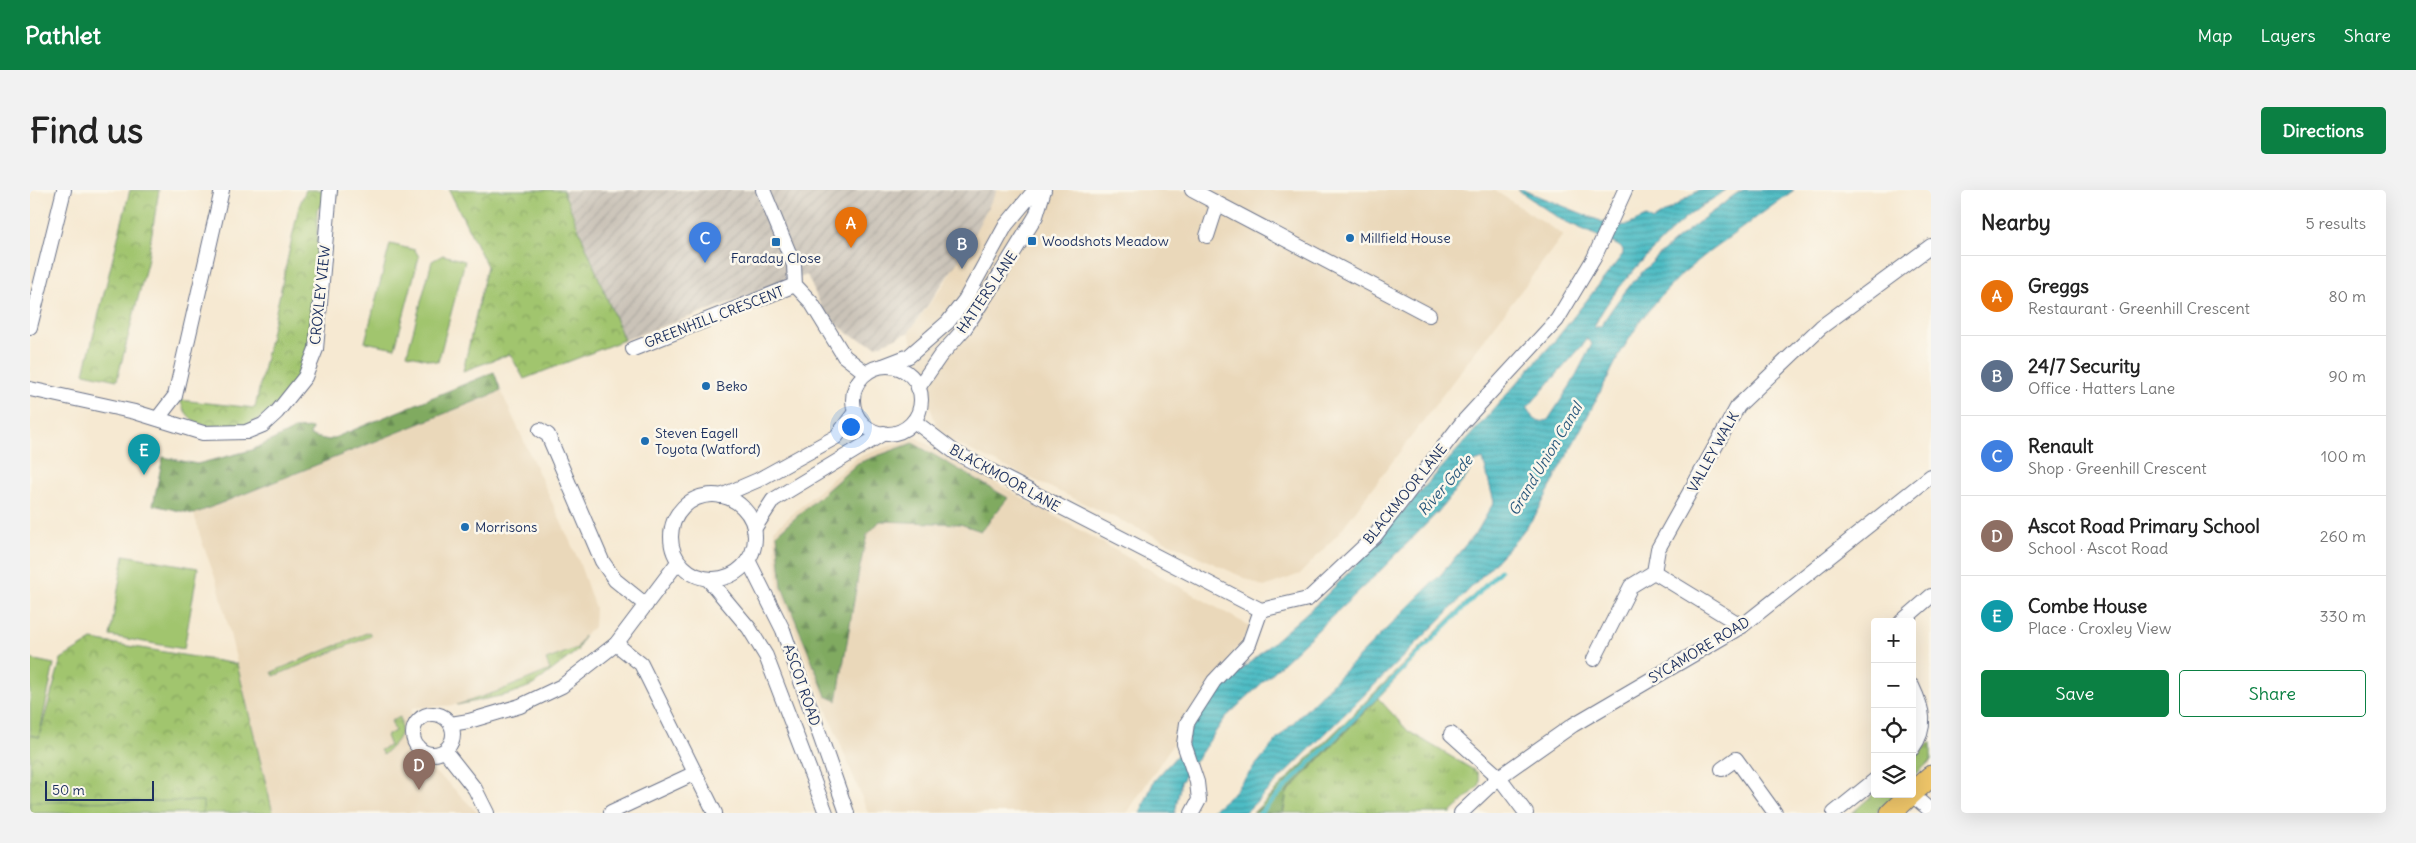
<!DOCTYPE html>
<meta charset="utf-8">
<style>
body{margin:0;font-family:Delius,sans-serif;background:#f2f2f2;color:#222}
.controls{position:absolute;right:15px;bottom:15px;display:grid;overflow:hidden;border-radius:5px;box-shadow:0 5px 20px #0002}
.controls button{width:45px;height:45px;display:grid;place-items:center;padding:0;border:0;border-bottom:1px solid #e0e0e0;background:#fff;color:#222;font:25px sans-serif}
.scale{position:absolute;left:15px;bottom:12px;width:109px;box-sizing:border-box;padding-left:5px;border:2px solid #1b2f5e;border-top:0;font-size:14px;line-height:18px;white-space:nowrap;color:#1b2f5e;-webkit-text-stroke:4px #fbf7ec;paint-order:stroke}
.you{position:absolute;left:820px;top:236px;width:18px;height:18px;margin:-12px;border:4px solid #fff;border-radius:50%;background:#1a73e8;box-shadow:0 0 0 8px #1a73e833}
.badge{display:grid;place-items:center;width:32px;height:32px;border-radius:50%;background:#0b8043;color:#fff;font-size:16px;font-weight:700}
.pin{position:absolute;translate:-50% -41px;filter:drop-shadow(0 1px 2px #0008)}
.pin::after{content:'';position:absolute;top:26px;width:18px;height:15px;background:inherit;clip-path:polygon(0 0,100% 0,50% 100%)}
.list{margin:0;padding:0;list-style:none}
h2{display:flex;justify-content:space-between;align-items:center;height:65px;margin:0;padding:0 20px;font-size:21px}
h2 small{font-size:16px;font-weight:400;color:#767676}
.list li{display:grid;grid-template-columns:32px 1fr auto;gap:15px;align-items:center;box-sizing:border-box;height:80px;padding:0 20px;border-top:1px solid #e0e0e0}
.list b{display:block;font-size:19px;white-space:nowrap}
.list p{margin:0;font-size:16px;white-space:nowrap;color:#767676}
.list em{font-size:16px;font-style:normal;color:#767676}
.actions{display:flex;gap:10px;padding:15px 20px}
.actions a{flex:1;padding:11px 0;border:1px solid #0b8043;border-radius:5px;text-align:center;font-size:18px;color:#0b8043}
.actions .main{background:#0b8043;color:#fff}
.icon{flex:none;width:28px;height:28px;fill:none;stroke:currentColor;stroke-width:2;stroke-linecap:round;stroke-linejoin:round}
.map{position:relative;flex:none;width:1901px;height:623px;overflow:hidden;border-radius:5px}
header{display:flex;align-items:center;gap:30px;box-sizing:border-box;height:70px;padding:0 25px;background:#0b8043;color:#fff}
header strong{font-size:24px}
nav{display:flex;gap:28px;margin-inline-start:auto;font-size:18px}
.intro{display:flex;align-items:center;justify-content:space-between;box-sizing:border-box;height:120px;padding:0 30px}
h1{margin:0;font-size:35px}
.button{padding:12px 22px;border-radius:5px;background:#0b8043;color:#fff;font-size:18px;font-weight:700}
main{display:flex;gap:30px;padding:0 30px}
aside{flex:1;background:#fff;border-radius:5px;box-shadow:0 5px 20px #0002}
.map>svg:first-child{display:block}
.built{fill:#ead8ba}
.industrial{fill:url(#industrial-furrows)}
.grass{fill:url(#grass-tufts);stroke:#5e7a66}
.forest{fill:url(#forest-firs);stroke:#4e6c60}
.park{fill:url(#park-crowns);stroke:#5e7a66}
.garden{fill:#a1c56e;stroke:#5e7a66}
.water{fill:url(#water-rules);stroke:#347691;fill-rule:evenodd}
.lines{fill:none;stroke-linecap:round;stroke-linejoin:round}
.stream{stroke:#4ebcc4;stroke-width:4.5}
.minor-casing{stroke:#687087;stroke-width:16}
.primary-casing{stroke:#687087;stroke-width:23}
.minor{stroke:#fff;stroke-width:14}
.primary{stroke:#eec569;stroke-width:21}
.poi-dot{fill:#1f6fb2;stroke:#fbf7ec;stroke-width:2}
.labels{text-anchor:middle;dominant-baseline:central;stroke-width:5;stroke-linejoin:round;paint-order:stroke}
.poi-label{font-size:14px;fill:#1b2f5e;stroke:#fbf7ec;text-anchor:start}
.street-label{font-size:14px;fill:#1b2f5e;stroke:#fbf7ec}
.water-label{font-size:15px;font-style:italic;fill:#2a597d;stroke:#fbf7ec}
</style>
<header>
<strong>Pathlet</strong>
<nav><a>Map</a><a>Layers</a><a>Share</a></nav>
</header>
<div class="intro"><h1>Find us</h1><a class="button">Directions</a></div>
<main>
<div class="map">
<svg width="1901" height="623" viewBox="0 0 1901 623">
<defs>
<pattern id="industrial-furrows" width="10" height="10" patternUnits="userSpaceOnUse" patternTransform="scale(1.25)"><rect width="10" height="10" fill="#cac3b8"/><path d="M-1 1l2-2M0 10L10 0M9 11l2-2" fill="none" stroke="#ada8a1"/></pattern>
<pattern id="grass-tufts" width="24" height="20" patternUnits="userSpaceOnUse" patternTransform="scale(1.25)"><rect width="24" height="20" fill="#a1c56e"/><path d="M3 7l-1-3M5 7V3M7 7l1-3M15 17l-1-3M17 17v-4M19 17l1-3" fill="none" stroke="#82a05e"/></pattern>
<pattern id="forest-firs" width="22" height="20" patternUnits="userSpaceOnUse" patternTransform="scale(1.25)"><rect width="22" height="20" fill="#80aa61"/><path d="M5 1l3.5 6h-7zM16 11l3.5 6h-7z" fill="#688b53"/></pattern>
<pattern id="park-crowns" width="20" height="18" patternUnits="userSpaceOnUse" patternTransform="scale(1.25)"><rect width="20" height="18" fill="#a1c56e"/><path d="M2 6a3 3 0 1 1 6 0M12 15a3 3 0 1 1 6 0" fill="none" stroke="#82a05e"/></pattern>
<pattern id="water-rules" width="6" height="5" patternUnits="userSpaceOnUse" patternTransform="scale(1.25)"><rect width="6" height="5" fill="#4ebcc4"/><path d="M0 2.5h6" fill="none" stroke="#4099a2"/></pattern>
</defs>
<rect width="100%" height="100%" fill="#fbf7ec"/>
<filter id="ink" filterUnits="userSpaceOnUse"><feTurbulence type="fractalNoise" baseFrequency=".02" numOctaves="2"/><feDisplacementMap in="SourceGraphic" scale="10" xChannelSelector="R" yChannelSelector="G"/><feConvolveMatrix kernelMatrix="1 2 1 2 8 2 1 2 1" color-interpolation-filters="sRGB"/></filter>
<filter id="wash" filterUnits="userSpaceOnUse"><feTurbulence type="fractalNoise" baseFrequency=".0096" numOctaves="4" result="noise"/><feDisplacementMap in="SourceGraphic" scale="20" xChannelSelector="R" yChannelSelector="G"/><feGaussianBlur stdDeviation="1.12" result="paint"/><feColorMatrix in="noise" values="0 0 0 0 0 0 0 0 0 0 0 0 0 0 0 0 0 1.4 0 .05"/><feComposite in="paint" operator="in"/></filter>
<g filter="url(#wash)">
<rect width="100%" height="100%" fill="#f6e9d2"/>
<g class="built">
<path d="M962,0H1464L1533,45L1308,344L1270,384L1234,397L918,250L906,236L879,142L918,89L949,21Z"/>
<path d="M471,201L548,369L565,418L564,437L554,446L547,461L503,495L492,500L427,515L382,518L377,563L388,585L404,582L416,591L448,623H243L189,398L172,352L164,324Z"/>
<path d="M885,247L1221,437L1097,623H838L748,399L744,340L826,268Z"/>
</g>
<path class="industrial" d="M534,0H967L935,61L879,142L847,156L822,146L795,125L777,85L594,150Z"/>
<g class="grass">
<path d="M339,442L341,446L244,486L242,482Z"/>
<path d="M554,446L547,461L503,495L480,504L427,515L469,501L520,480L516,470L547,458Z"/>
<path d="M1348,508L1378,541L1447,582L1450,591L1449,596L1421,623H1253L1257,603Z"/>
<path d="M370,527C375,546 365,553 353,565L350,560L360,556L356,546L365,541L361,531Z"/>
<path d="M1901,551V570L1882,588V571Z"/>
<path d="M1845,603L1866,604L1846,623H1822Z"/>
</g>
<g class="forest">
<path d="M464,182L471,201L164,324L123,315L133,267L167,274L222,260L265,239L282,238L280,246L299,250Z"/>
<path d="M883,253L978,308L951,341L930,334L850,331L837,345L829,381L807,511L796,506L752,397L747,344L828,273Z"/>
<path d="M1469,380L1470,381L1257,602L1253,623H1223Z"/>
</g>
<g class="park">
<path d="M100,0H129L117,73L87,190L54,183Z"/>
<path d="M276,0H307L306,7L287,19C287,88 294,203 217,235C210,238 198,236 190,236C170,237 157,231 150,210L225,218L269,16Z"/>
<path d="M419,0H533L594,150L494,189L480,164L433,181L457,76Z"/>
<path d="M62,450L207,474L243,623H0V545L9,547L31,469Z"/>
</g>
<g class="garden">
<path d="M360,54L385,60L389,67L365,158L335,152Z"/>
<path d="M413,65L435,71L408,172L377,164L402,71Z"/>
<path d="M94,365L168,378L154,459L80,446Z"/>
<path d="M0,469L24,474L9,547L0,545Z"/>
<path d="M173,611V623H0V612Z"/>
</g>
<path class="water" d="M1488,0H1493L1583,36L1598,35L1616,27L1622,31L1669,0H1696C1685,8 1672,15 1661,24C1636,43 1573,109 1564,138L1571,136C1600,87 1643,50 1689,17C1696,12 1706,2 1714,0C1730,0 1749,0 1764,0L1679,62L1653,83L1630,107L1613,127L1591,162L1507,323L1487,349L1416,424L1215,623H1179L1201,605L1249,547L1412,383L1448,340L1464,312L1453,269L1444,272L1437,286L1407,323L1350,381L1195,528L1151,592L1145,623H1110L1124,591L1158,553L1159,544L1172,519L1185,503L1289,412L1319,382L1527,148L1593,64V59L1587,55L1530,29ZM1556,148L1562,154L1542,193L1518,230L1509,232L1502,227L1497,218L1552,156Z"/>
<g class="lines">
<path class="stream" d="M1230,623L1470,381"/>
</g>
</g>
<g filter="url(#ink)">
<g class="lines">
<g class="minor-casing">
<g id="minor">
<path d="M733,0L764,75L765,95L781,112L814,166L836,183"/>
<path d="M1162,0L1399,125"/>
<path d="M1177,46L1187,15"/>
<path d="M0,137L34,0"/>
<path d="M603,159L765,95"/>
<path d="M853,176L879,166L918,132L935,110L976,35L1005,0"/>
<circle cx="857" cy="210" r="34"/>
<path d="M888,198L910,166L935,138L971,83L1006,26L1014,0"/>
<path d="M0,199L105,222L173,243L216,242L233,235L247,222L275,187L286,159L300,0"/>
<path d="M128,228L145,206L192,0"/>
<path d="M884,231L926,263L1231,420L1278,409L1344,347L1431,234L1527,130L1564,68L1595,0"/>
<path d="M510,240L518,245L572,371L585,390L616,415"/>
<circle cx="683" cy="347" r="42"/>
<path d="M691,306L728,290L806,247L825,222"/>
<path d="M724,339L743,310L854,243"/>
<path d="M718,370L753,440L817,623"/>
<path d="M1624,382L1712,436"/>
<path d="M678,389L719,438L736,466L796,623"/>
<path d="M1871,432L1901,406"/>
<path d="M586,454L611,474L685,623"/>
<path d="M1564,469L1601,396L1624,382L1628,359L1708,216L1791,137L1901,56"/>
<path d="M1882,496C1893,519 1898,537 1882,559"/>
<circle cx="403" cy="544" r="20"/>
<path d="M421,534L439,531L490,516L532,496L586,454L648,372"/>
<path d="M1421,544L1469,587L1496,623"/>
<path d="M415,561L445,599L457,623"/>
<path d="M1692,579L1706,569L1745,623"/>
<path d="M1881,604L1901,621"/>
<path d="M581,622L665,583"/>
<path d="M1162,623L1169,610L1167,592L1154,554L1157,533L1184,491L1219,454L1231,420"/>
<path d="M1431,623L1469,587L1543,535L1712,436L1901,286"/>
<path d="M1804,623L1845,590"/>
</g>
</g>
<g class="primary-casing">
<g id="primary">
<path d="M1882,603L1901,586"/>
<path d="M1861,623L1881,604"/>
</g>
</g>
<use href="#minor" class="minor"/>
<use href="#primary" class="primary"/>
</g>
</g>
<g class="poi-dot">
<circle cx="1320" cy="48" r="5"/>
<rect x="997" y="46" width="10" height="10" rx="2.5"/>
<rect x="741" y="47" width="10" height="10" rx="2.5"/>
<circle cx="676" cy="196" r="5"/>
<circle cx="615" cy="251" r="5"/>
<circle cx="435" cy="337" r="5"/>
</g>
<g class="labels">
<g class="poi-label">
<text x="1330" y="48">Millfield House</text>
<text x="1012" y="51">Woodshots Meadow</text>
<text x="746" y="68" text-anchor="middle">Faraday Close</text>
<text x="686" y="196">Beko</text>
<text x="625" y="243">Steven Eagell<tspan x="625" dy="16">Toyota (Watford)</tspan></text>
<text x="445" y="337">Morrisons</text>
</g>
<g class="street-label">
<text transform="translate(957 102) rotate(-56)">HATTERS LANE</text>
<text transform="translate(290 105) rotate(-84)">CROXLEY VIEW</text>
<text transform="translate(684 127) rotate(-21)">GREENHILL CRESCENT</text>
<text transform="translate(1683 262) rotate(-61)">VALLEY WALK</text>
<text transform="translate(975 288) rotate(29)">BLACKMOOR LANE</text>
<text transform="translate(1375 304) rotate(-51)">BLACKMOOR LANE</text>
<text transform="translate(1669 460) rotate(-31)">SYCAMORE ROAD</text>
<text transform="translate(772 495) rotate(71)">ASCOT ROAD</text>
</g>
<g class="water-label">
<text transform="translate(1515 269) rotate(-59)">Grand Union Canal</text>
<text transform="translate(1415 295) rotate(-49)">River Gade</text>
</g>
</g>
</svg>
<div class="controls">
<button>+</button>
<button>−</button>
<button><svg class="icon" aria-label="locate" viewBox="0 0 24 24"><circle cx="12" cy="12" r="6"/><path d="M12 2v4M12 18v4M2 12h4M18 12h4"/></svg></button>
<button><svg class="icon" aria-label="layers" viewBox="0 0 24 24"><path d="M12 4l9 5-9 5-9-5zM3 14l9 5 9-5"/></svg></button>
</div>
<div class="scale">50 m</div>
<div class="you"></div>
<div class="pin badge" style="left:821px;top:58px;background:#e8710a">A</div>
<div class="pin badge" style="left:932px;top:79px;background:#5c6f8a">B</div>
<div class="pin badge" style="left:675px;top:73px;background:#3f7fe0">C</div>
<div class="pin badge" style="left:389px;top:600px;background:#8d6e63">D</div>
<div class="pin badge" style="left:114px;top:285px;background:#0f9aa8">E</div>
</div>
<aside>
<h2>Nearby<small>5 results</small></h2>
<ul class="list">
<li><span class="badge" style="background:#e8710a">A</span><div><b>Greggs</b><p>Restaurant · Greenhill Crescent</p></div><em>80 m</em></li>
<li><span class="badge" style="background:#5c6f8a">B</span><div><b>24/7 Security</b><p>Office · Hatters Lane</p></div><em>90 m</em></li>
<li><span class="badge" style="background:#3f7fe0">C</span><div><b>Renault</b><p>Shop · Greenhill Crescent</p></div><em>100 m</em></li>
<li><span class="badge" style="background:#8d6e63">D</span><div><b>Ascot Road Primary School</b><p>School · Ascot Road</p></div><em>260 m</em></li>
<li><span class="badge" style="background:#0f9aa8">E</span><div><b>Combe House</b><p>Place · Croxley View</p></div><em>330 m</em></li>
</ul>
<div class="actions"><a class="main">Save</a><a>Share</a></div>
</aside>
</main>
